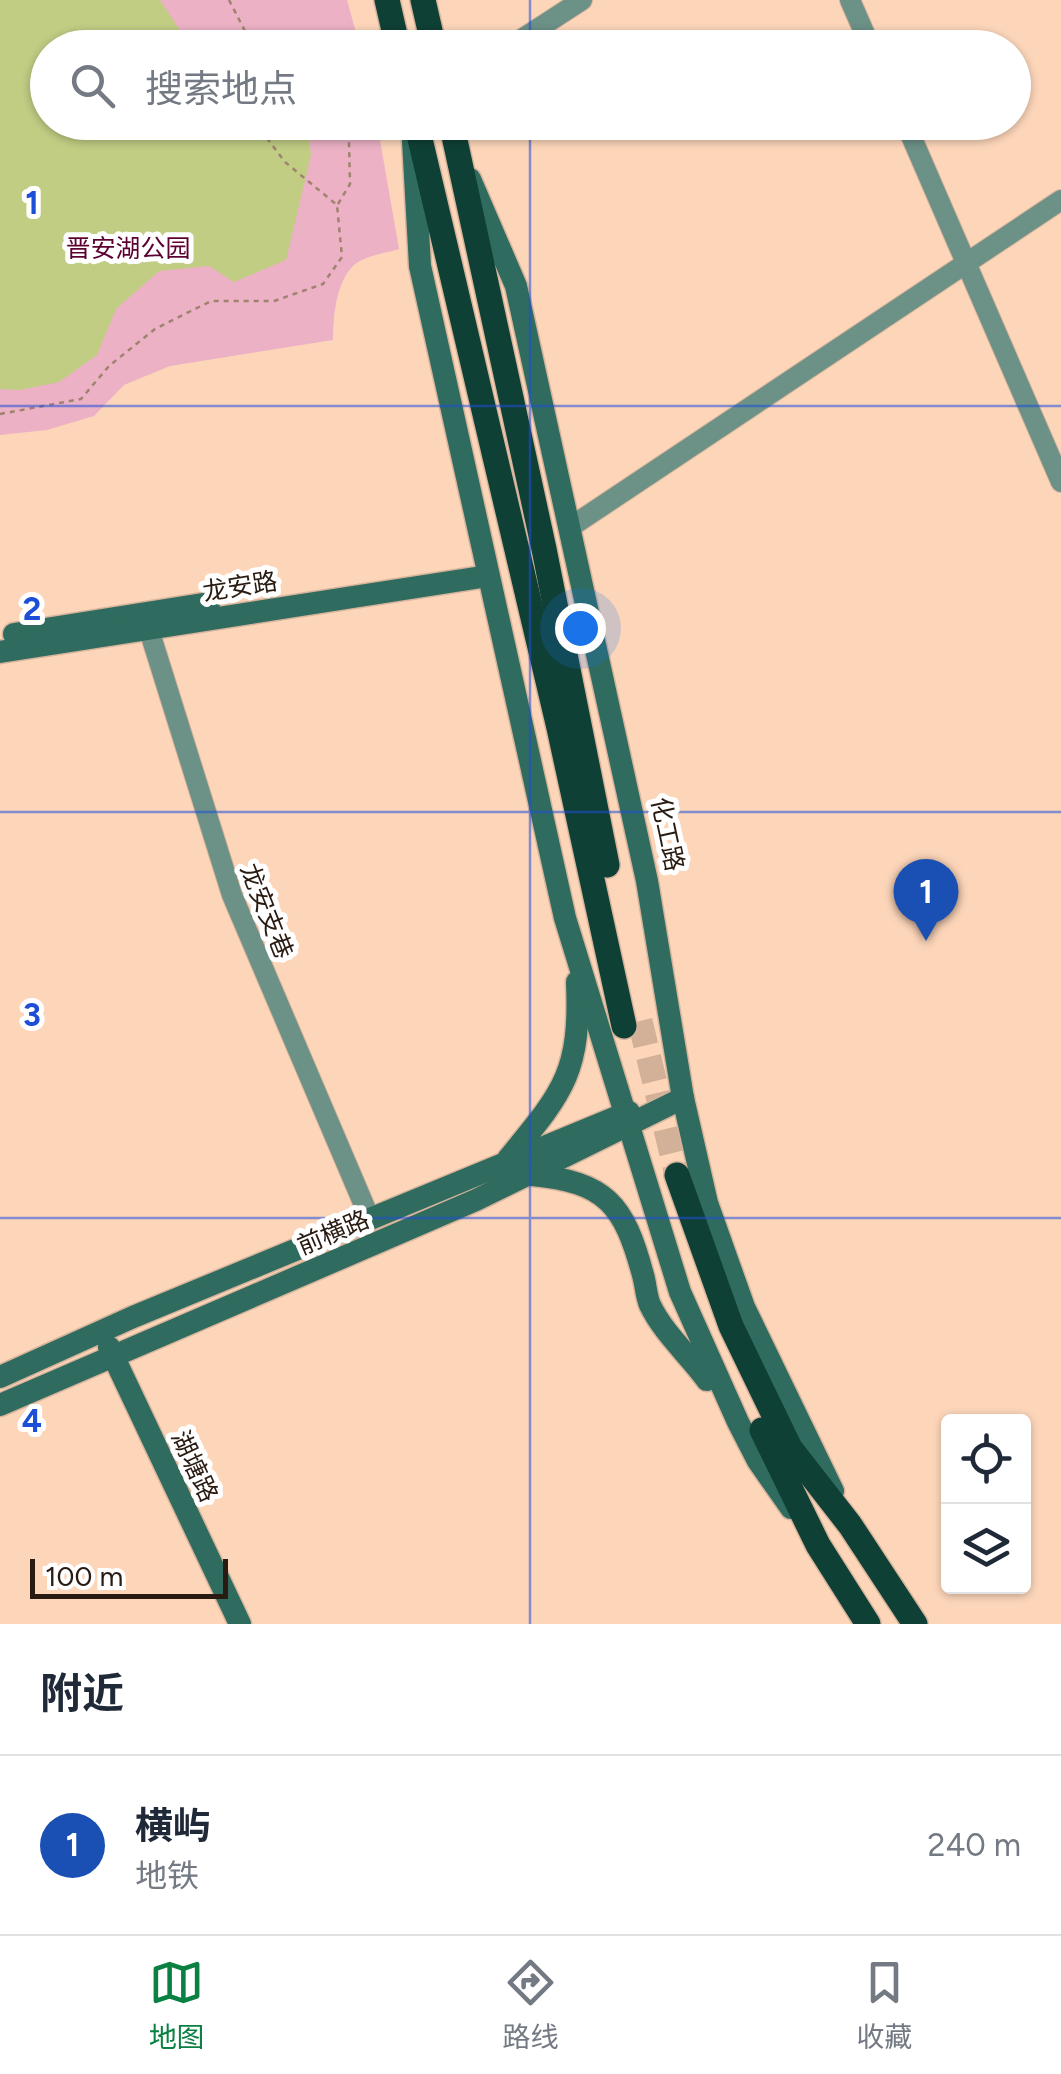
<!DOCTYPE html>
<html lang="zh">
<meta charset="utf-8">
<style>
body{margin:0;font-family:Figtree,"Noto Sans SC",sans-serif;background:#f2f2f3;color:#1f2937}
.controls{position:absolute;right:30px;bottom:30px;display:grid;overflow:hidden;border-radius:10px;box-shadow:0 2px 8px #0004}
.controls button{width:90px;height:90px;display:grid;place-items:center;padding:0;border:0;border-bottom:2px solid #e0e1e3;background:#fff;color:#1f2937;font:50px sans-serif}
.scale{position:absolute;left:30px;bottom:25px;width:198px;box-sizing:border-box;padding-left:10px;border:5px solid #291b11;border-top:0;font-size:28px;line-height:35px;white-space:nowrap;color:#291b11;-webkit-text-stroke:8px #fff;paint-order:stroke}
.you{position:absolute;left:580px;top:628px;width:35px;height:35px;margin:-25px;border:8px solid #fff;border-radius:50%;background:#1a73e8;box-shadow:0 0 0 15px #1a73e833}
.badge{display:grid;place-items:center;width:65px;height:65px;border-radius:50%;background:#0b8043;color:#fff;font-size:32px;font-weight:700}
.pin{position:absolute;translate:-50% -82px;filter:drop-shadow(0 2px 5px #0008)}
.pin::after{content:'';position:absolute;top:52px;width:35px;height:30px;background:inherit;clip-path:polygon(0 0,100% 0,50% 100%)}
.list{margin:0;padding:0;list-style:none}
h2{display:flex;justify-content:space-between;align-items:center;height:130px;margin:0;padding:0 40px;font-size:42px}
h2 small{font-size:32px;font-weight:400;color:#747a83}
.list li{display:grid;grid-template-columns:65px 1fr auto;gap:30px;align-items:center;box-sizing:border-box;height:180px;padding:0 40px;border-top:2px solid #e0e1e3}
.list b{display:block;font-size:38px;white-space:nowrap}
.list p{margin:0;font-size:32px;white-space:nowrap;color:#747a83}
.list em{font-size:32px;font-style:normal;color:#747a83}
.icon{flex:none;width:55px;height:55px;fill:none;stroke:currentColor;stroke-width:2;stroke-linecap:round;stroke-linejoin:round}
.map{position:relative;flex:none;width:1061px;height:1624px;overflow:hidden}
.search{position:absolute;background:#fff;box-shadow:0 2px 8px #0004;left:30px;right:30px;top:30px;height:110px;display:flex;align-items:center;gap:25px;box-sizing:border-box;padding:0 35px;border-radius:55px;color:#747a83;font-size:38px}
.sheet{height:310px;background:#fff}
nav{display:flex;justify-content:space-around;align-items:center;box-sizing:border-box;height:140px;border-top:2px solid #e0e1e3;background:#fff;font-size:28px;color:#747a83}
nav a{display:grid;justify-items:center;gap:5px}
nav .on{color:#0b8043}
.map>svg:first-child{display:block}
.green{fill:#ecb1c5}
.water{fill:#c0cd83}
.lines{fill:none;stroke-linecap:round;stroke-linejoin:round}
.trunk-tunnel{stroke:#d3b198;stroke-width:25;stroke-dasharray:25 12;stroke-linecap:butt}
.tertiary-casing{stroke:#d7b49c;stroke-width:22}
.secondary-casing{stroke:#d7b49c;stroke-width:25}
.trunk-casing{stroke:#d7b49c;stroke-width:28}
.path{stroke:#9f836f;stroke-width:2.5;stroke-dasharray:5 5;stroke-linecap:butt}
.tertiary{stroke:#6c9187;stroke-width:20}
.secondary{stroke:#2f6b5e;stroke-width:22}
.trunk{stroke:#0f4036;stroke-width:25}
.grid{fill:none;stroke:#1d4ed8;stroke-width:2.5;stroke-opacity:0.55}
.labels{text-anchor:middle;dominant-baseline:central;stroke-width:10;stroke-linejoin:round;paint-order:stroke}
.park-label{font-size:25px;fill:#5c0031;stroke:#fff}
.street-label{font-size:25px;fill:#291b11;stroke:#fff}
.grid-label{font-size:32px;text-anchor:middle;font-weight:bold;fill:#1d4ed8;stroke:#fff;stroke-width:10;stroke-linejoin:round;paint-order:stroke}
</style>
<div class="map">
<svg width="1061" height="1624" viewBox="0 0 1061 1624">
<rect width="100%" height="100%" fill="#fdd6ba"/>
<path class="green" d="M0,0H347L360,47L48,48V122L377,123L399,249C386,253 364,256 354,265C336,281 333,318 333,340L170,366L124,385L94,416L47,430L0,435Z"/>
<path class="water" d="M0,0H160L191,47L48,48V122L307,123L311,155L286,260L234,282L209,266L159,271L116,309L97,355L59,382L20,390L0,389Z"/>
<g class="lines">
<path class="trunk-tunnel" d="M640,1021L677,1175"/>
<g class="tertiary-casing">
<g id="tertiary">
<path d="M850,0L871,48"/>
<path d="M508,48L582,0"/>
<path d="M905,122L1061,482"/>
<path d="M569,528L1061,200"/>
<path d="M145,617L232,895L370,1219"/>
</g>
</g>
<g class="secondary-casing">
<g id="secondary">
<path d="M413,141L420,266L565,918L680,1292L738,1422L758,1461L791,1508"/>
<path d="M470,179L516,286L647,881L683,1098L707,1203L744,1307L833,1491"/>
<path d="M14,634L209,603"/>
<path d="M0,652L488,576"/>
<path d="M508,1159C563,1092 581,1073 577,982"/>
<path d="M532,1175C606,1182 624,1204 643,1275C646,1285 646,1296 650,1305C664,1334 689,1355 707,1380"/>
<path d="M109,1347L240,1624"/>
<path d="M0,1377L133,1317L629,1112"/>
<path d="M0,1405L476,1200L683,1098"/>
</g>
</g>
<g class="trunk-casing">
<g id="trunk">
<path d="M387,0L398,48"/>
<path d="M423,0L434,48"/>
<path d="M416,122L559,728L624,1026"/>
<path d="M451,122L544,549L607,865"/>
<path d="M677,1175L731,1326L790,1448L850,1525L915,1624"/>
<path d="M762,1430L818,1545L868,1624"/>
</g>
</g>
<g class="path">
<path d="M229,0L247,35L246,48"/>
<path d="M247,35L271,41L295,33L341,48"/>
<path d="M338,204L350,184L349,142L355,122"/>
<path d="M0,414L81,399L109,366L155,329L211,301H274L323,284L342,257L337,205L285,162L255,122"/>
</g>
<use href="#tertiary" class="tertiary"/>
<use href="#secondary" class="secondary"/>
<use href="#trunk" class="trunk"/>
</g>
<path class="grid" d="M530,0V48M530,122V1624M0,406H1061M0,812H1061M0,1218H1061"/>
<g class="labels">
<g class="park-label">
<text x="128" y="248">晋安湖公园</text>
</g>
<g class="street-label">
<text transform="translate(240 586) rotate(-9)">龙安路</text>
<text transform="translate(668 834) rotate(78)">化工路</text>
<text transform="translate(267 911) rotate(68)">龙安支巷</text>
<text transform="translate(333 1232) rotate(-23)">前横路</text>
<text transform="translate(195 1466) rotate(65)">湖塘路</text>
</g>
</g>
<g class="grid-label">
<text x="32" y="214">1</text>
<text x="32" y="620">2</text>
<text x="32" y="1026">3</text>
<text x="32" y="1432">4</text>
</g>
</svg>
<div class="controls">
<button><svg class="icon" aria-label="locate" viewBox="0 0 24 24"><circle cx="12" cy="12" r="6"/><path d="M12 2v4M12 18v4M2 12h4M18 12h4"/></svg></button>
<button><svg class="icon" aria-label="layers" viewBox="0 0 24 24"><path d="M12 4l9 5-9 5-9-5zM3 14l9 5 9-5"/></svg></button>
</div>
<div class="scale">100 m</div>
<div class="you"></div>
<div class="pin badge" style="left:926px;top:941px;background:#1a4fb4">1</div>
<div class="search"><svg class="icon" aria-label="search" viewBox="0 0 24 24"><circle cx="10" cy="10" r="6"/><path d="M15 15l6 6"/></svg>搜索地点</div>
</div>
<section class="sheet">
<h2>附近<small></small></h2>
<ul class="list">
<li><span class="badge" style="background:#1a4fb4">1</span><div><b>横屿</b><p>地铁</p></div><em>240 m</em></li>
</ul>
</section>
<nav>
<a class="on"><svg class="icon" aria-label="map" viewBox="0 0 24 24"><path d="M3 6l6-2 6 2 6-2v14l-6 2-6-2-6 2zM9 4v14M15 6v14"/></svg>地图</a>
<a><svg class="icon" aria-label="directions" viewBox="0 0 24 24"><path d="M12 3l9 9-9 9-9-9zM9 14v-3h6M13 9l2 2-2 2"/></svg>路线</a>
<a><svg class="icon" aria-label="saved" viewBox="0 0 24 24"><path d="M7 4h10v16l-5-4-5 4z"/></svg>收藏</a>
</nav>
